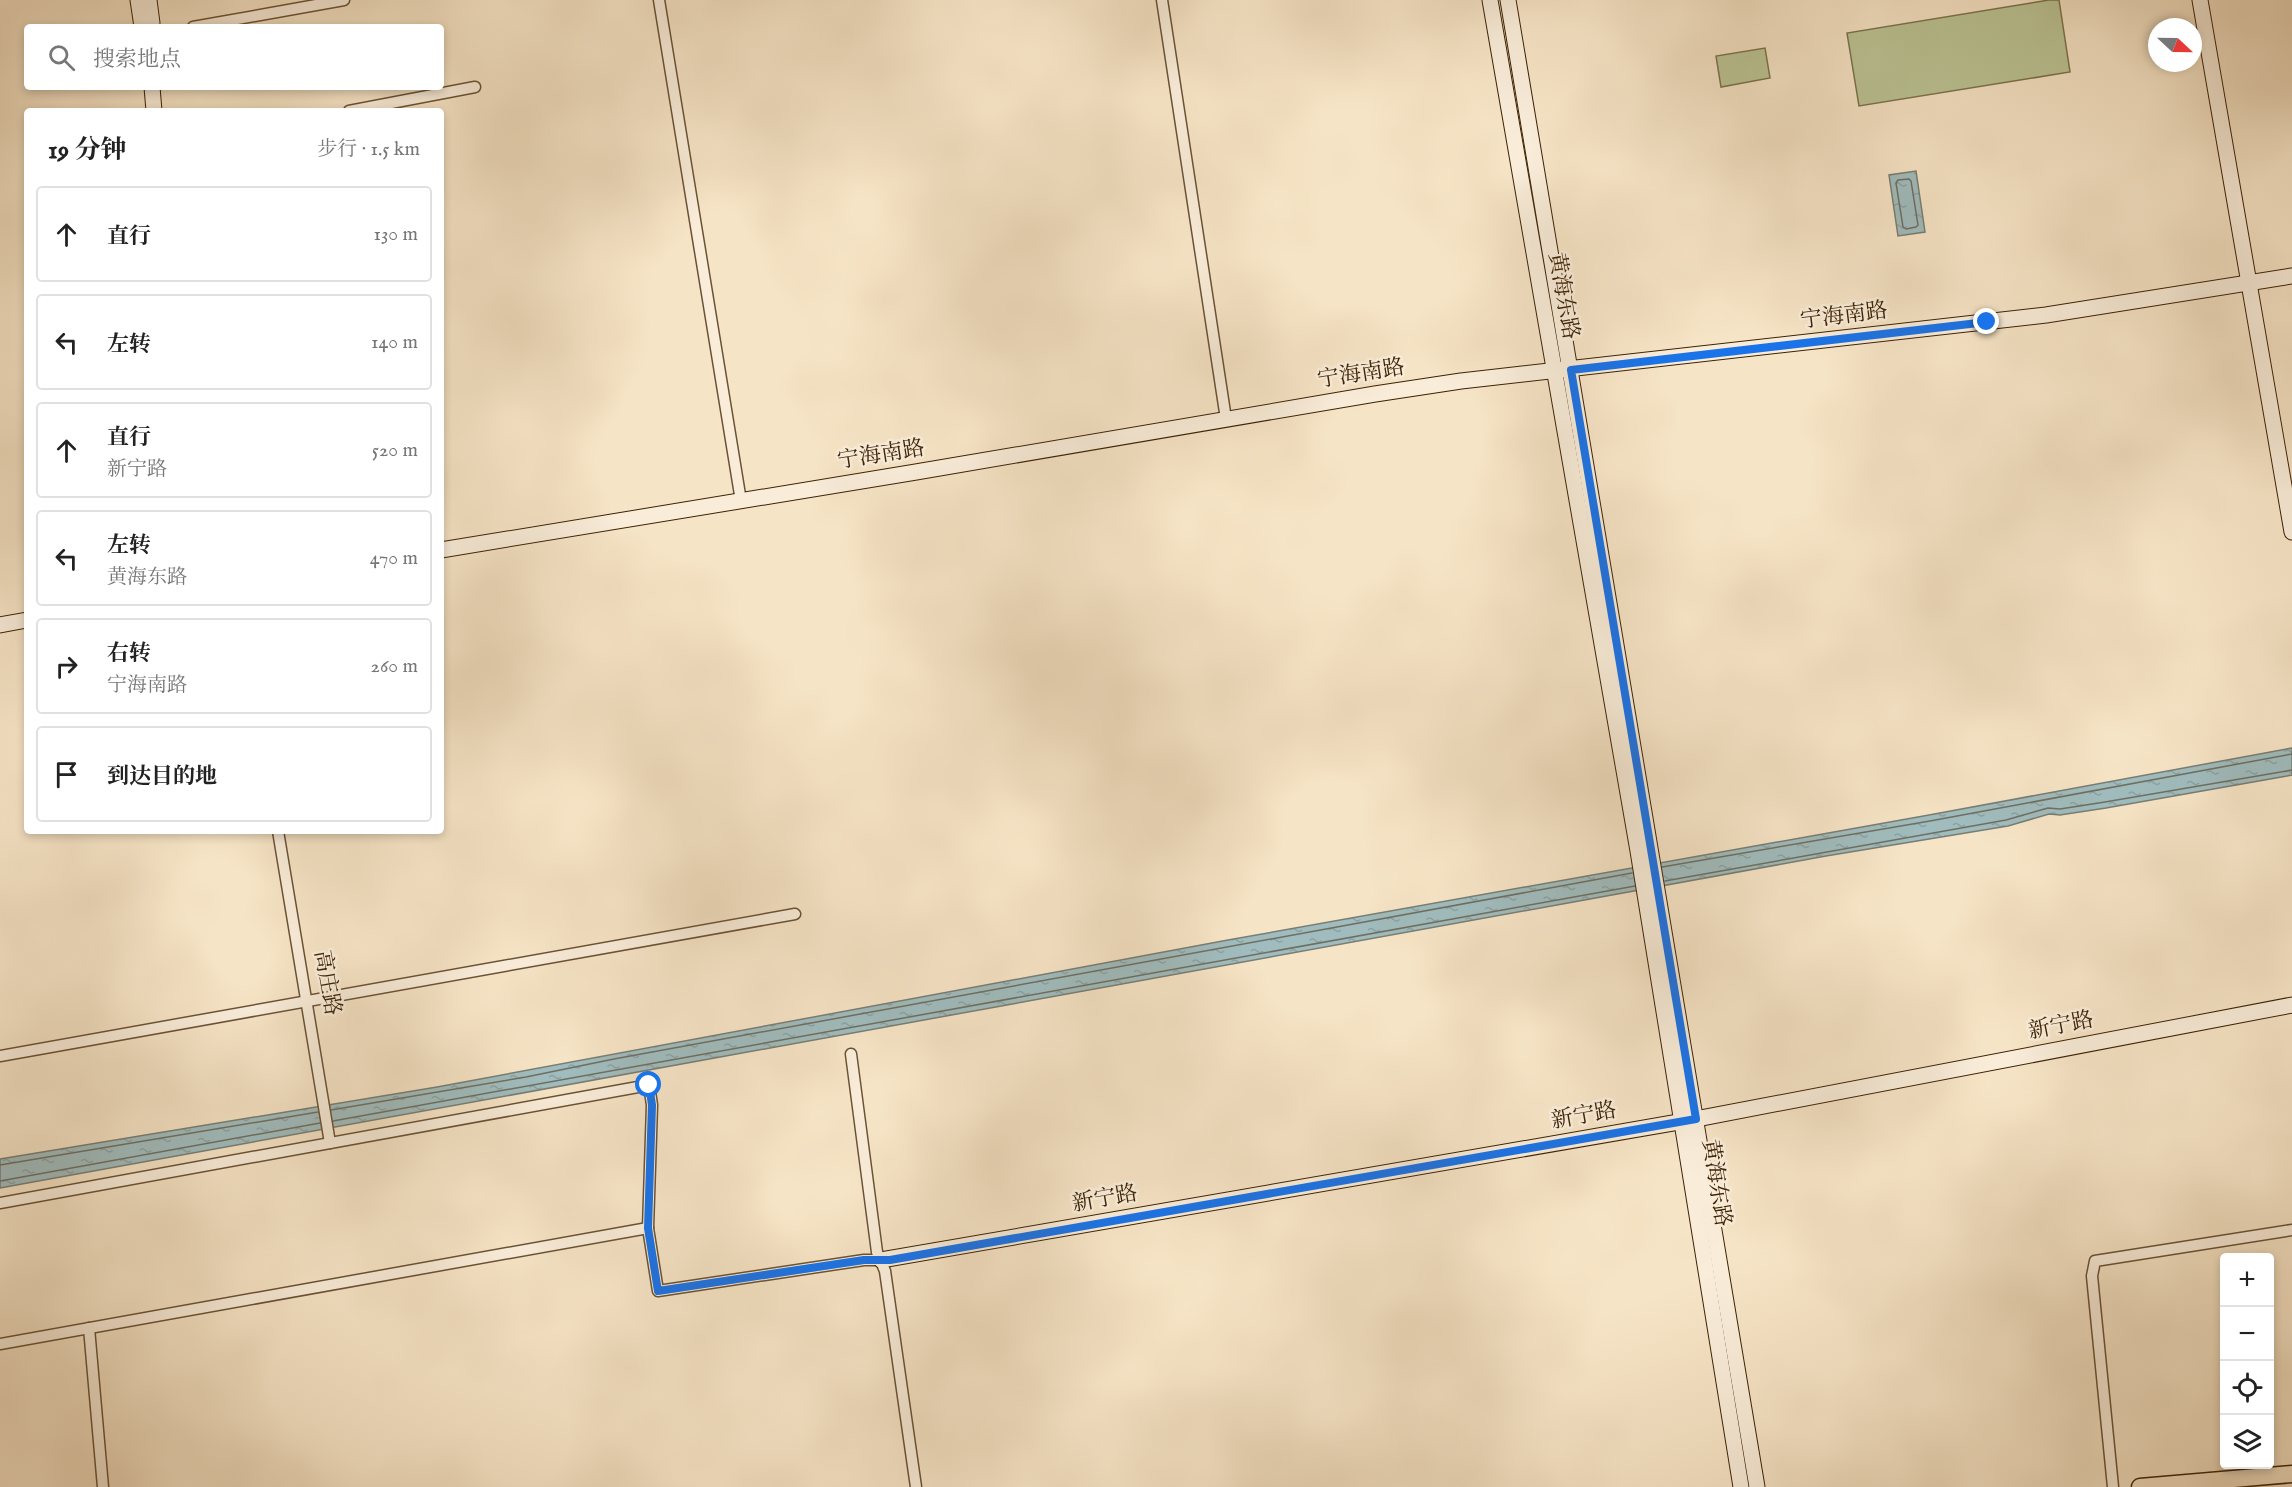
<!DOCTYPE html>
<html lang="zh">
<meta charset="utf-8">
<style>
body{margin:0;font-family:"IM FELL English","Noto Serif SC",serif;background:#f6f6f6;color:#222}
.controls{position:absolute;right:18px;bottom:18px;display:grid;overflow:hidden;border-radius:6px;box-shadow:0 3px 9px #0003}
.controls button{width:54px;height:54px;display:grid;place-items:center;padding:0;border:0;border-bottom:2px solid #e0e0e0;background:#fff;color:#222;font:30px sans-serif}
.compass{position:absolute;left:2148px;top:18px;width:54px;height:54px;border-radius:50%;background:#fff;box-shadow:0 3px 9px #0003;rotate:112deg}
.stop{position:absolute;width:18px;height:18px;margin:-14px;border:4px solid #1a73e8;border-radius:50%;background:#fff}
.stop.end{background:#1a73e8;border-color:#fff;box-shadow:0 2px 6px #0008}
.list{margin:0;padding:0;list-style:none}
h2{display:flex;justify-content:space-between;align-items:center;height:78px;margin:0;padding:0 24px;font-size:26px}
h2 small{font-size:20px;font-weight:400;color:#767676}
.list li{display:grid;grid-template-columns:39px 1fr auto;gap:18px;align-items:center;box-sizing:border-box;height:96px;margin:0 12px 12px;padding:0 12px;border:2px solid #e0e0e0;border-radius:6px}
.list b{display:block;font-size:22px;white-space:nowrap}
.list p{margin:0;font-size:20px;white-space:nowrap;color:#767676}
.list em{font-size:20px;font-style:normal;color:#767676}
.icon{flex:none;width:33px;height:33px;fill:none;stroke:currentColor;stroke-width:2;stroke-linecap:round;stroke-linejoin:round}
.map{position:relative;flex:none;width:2292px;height:1487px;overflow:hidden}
.search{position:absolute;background:#fff;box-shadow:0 3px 9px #0003;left:24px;top:24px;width:420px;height:66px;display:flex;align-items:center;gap:15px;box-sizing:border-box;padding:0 21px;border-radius:6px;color:#767676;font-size:22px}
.panel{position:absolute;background:#fff;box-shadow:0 3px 9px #0003;left:24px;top:108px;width:420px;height:726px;border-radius:6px}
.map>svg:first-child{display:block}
.grass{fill:#bbc496;stroke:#7c734d;stroke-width:1.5}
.water{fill:url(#water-ripples);stroke:#787e74;stroke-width:1.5}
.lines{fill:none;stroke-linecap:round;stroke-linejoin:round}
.shore{stroke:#6e6f61;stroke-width:1.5}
.street-casing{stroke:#6b5234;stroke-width:13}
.secondary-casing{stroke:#3d2204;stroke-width:17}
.primary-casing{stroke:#3d2204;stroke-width:19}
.street{stroke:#f9edda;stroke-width:10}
.secondary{stroke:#f9edda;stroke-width:15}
.primary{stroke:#f6e4c6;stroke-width:16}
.route{stroke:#1a73e8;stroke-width:8}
.labels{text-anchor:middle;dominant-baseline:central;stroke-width:5;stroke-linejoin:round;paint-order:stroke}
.street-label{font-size:22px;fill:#3d2204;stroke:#f9edda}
</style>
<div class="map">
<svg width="2292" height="1487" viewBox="0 0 2292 1487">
<defs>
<pattern id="water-ripples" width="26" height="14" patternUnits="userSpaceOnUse" patternTransform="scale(1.5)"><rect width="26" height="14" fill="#a0bcbe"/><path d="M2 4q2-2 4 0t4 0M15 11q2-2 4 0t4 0" fill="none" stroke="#8ba1a2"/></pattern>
</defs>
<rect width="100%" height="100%" fill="#f6e4c6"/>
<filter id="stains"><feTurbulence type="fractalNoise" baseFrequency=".00333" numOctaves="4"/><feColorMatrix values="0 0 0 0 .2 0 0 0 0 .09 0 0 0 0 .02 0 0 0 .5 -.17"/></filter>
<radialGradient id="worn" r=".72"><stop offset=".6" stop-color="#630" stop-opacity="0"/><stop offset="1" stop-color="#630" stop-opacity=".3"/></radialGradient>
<g class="grass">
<path d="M2049,0H2059L2070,72L1859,106L1847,33Z"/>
<path d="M1765,48L1770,78L1721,87L1716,56Z"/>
</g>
<g class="water">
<path d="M1916,171L1925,232L1898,236L1889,175Z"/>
<path d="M2292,748V775L2287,776L2106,808L2060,815L2049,814L2008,826L1826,856L0,1188V1159L437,1087L1228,940L1929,815Z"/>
</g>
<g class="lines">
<g class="shore">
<path d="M1909,179L1911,181L1918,225L1916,227L1906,229L1903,227L1896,183L1898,180Z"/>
<path d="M1662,867L1930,821L2292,754"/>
<path d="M1665,881L2006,820L2048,808L2060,809L2105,802L2292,770"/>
<path d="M331,1110L526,1077L614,1059L1632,873"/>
<path d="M333,1121L1635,886"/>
<path d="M0,1165L318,1112"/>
<path d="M0,1181L320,1123"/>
</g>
<g class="street-casing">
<g id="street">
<path d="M659,0L741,501"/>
<path d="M1162,0L1226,419"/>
<path d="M193,27L344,0"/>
<path d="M349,111L475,87"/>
<path d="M278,831L330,1143"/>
<path d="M851,1054L877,1252L885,1271L916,1487"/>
<path d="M0,1056L795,914"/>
<path d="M0,1203L649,1085L652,1105L648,1228"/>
<path d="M89,1328L103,1487"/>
<path d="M0,1344L648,1228L658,1291L864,1260H881"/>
<path d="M2113,1487L2092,1276L2095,1261L2292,1230"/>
</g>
</g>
<g class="secondary-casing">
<g id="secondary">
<path d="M138,0L142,27"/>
<path d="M149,0L152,23L150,27"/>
<path d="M1490,0L1638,851L1741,1487"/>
<path d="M1508,0L1757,1487"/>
<path d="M2200,0L2292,532"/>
<path d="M152,87L154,111"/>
<path d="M441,550L916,472L1375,394L1461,381L2046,315L2292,276"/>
<path d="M0,625L27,620"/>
<path d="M881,1260L1696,1119L2292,1005"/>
</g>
</g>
<g class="primary-casing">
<path id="primary" d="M2140,1487L2292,1474"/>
</g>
<use href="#street" class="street"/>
<use href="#secondary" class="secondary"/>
<use href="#primary" class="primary"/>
</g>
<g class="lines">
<path class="route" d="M649,1085L652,1105L648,1228L658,1291L864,1260H890L1696,1119L1571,370L1987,322"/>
</g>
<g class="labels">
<g class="street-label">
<text transform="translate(1563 296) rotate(80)">黄海东路</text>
<text transform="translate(1844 316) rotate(-7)">宁海南路</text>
<text transform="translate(1361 374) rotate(-9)">宁海南路</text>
<text transform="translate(881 455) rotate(-9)">宁海南路</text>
<text transform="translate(327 983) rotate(80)">高庄路</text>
<text transform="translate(2061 1026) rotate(-11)">新宁路</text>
<text transform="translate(1584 1116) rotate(-10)">新宁路</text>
<text transform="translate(1716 1183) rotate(81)">黄海东路</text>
<text transform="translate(1105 1199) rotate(-10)">新宁路</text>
</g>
</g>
<rect width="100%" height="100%" filter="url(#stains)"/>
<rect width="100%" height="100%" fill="url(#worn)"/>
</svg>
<div class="controls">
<button>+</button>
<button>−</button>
<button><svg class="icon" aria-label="locate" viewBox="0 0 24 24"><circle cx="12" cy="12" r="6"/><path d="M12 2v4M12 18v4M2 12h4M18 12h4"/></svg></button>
<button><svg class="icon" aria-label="layers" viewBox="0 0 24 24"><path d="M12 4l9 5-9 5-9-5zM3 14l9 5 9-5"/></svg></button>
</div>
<svg class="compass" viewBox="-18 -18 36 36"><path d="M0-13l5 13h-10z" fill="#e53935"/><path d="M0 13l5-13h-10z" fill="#767676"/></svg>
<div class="stop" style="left:649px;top:1085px"></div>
<div class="stop end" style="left:1987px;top:322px"></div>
<div class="search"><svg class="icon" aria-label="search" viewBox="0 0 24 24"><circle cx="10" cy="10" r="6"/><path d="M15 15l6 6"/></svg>搜索地点</div>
<section class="panel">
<h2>19 分钟<small>步行 · 1.5 km</small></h2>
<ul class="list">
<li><svg class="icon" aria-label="ahead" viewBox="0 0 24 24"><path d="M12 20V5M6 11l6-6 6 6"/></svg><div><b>直行</b></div><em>130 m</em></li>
<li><svg class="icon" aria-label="left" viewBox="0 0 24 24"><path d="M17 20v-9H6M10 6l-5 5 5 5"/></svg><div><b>左转</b></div><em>140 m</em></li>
<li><svg class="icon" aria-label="ahead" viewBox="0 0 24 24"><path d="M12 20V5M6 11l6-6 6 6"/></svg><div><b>直行</b><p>新宁路</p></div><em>520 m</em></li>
<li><svg class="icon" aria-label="left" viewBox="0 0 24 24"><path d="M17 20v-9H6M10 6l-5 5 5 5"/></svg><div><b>左转</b><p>黄海东路</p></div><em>470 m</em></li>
<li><svg class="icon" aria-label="right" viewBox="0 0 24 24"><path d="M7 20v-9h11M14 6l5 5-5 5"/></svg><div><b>右转</b><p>宁海南路</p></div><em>260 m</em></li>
<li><svg class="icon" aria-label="arrive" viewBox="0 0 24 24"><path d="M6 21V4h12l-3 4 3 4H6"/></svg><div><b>到达目的地</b></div></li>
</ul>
</section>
</div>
